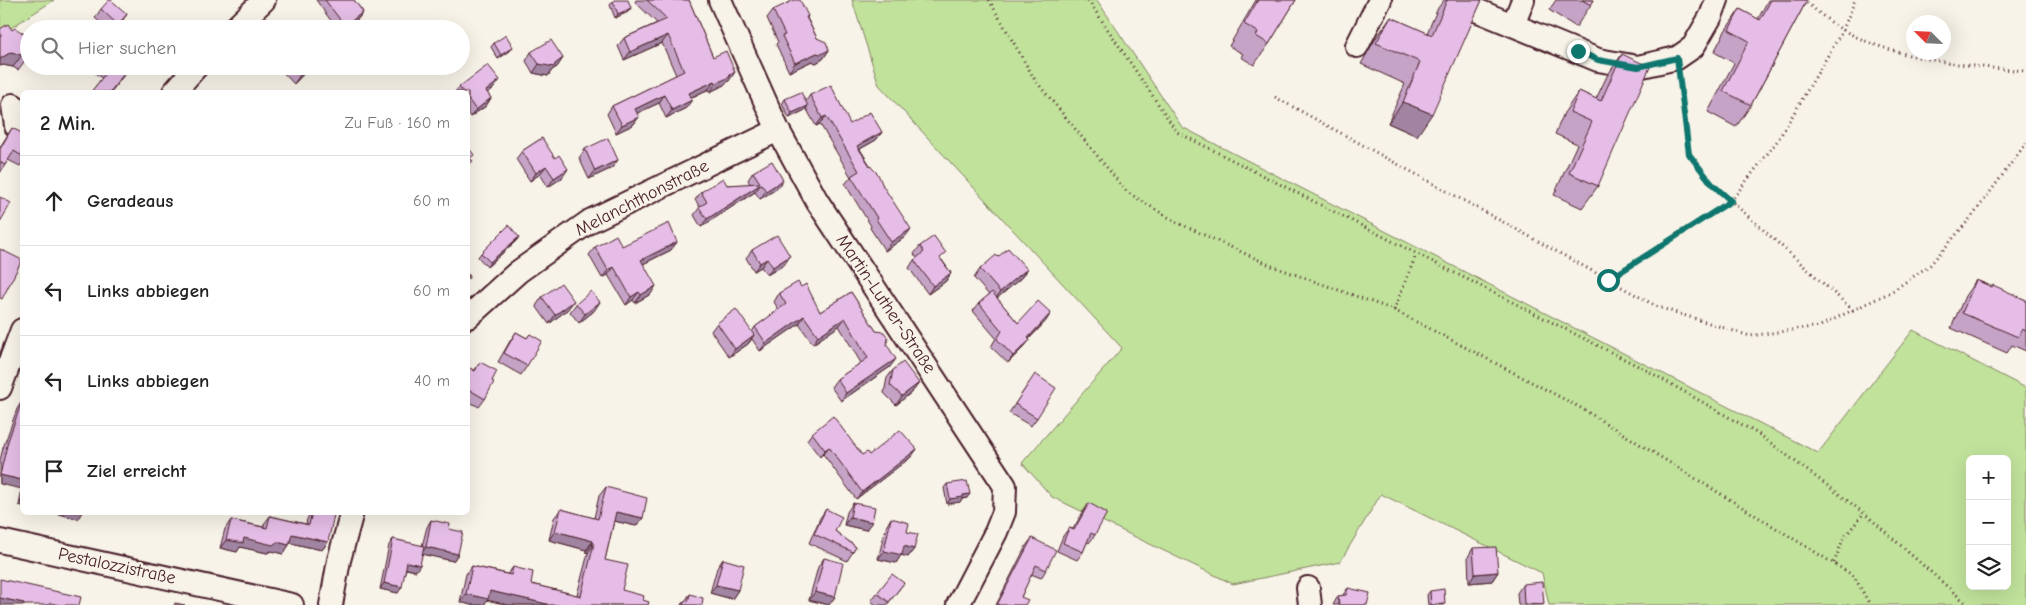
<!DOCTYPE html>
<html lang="de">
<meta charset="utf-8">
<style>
body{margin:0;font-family:"Comic Neue",sans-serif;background:#f2f2f2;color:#222}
.controls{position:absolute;right:15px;bottom:15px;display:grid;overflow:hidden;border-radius:8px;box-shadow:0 5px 20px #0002}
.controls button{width:45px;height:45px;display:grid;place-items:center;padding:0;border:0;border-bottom:1px solid #e0e0e0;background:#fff;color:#222;font:25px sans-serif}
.compass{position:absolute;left:1906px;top:15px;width:45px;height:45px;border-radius:50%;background:#fff;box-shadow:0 5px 20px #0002;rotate:294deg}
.stop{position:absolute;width:15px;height:15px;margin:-11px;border:4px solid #0f766e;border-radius:50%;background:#fff}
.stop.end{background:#0f766e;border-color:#fff;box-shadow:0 1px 5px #0008}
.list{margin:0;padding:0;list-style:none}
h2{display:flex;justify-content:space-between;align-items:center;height:65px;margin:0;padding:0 20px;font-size:21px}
h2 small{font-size:16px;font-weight:400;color:#767676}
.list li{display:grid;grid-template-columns:32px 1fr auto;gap:15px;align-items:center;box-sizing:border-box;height:90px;padding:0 20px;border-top:1px solid #e0e0e0}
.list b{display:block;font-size:19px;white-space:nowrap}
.list em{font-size:16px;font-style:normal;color:#767676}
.icon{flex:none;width:28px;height:28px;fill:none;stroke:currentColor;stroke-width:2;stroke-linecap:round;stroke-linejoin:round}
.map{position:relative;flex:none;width:2026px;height:605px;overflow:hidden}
.search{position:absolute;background:#fff;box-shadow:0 5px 20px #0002;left:20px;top:20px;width:450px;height:55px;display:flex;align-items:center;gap:12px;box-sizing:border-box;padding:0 18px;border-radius:28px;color:#767676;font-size:19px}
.panel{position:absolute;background:#fff;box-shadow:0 5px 20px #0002;left:20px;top:90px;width:450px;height:425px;border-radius:8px}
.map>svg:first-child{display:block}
.green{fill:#c0e29b;stroke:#858063;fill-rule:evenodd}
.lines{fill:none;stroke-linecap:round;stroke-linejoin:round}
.minor-casing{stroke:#4a1f2b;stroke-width:26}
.path{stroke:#4a1f2b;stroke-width:3;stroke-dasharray:1 4;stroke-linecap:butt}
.minor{stroke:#f7f3e8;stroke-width:22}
.wall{fill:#c5a3c6;stroke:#4a1f2b}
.shaded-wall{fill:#a084a1;stroke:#4a1f2b}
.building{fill:#e5bde6;stroke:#4a1f2b}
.route{stroke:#0f766e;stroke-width:6}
.labels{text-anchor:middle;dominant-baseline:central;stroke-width:4.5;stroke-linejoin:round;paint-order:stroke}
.street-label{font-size:18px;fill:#4a1f2b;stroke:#f7f3e8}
</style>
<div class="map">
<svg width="2026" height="605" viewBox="0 0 2026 605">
<rect width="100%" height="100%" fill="#f7f3e8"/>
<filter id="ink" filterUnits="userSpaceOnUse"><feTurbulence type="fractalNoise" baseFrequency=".02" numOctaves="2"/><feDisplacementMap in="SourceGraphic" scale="10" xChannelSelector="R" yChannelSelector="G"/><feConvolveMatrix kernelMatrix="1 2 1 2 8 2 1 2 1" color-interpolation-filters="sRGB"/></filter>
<g filter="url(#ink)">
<g class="green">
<path d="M0,0H54L0,35Z"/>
<path d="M852,0H1097L1182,127L1818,453L1913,330L2026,388V605H1549L1542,573L1381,494L1340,562L1233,584L1052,497L1022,463L1122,348L879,85ZM1970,459H2007V586H1970Z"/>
</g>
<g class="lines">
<g class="minor-casing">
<g id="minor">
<path d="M720,0L778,130L817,201L1005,486L1004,512L996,532L958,605"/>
<path d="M1459,0L1476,10L1598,60L1638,67L1677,58L1693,47L1711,16L1717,0"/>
<path d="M1513,25L1523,0"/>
<path d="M234,29L264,0"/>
<path d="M1357,46L1380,0"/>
<path d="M174,92L197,66"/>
<path d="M13,105L16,126L22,130"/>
<path d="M468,317L518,272L590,221L778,130"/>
<path d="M0,388L22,330"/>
<path d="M0,541L292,605"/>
<path d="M1308,588L1310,605"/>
<path d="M331,605L339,560L352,512"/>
</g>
</g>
<g class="path">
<path d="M989,0L1035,80L1127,192L1176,222L1272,266L1394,310L1581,408L1854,576L1870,605"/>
<path d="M1088,0L1177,132L1648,371L1760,435L1864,513L1968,605"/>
<path d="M1803,0C1816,10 1829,22 1843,30C1896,60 1967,66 2026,71"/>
<path d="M1679,76L1689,155L1712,184L1853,310L1891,292L1930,265L1974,214L2026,143"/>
<path d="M1275,97L1658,307L1750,336L1820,326L1853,310"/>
<path d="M1608,279L1731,201L1778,140L1843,30L1855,0"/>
<path d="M1394,310L1416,255"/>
<path d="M1834,563L1843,539L1864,513"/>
</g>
<use href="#minor" class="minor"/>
</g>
<g class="wall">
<path d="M316,0H354L363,12L358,19L346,29H337Z"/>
<path d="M636,0H689L713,57L729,81L727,82L724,85L710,92L709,89L691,98L686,108L666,118L659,103L637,113L639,117L633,125L616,133L607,114L612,106L676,75L662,43L624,60L618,46L624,38L657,23L635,2Z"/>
<path d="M1256,0H1296L1269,44L1254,65L1241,57L1243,54L1229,46Z"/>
<path d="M1444,0H1482L1417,136L1388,123L1405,84L1361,64L1376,38L1391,17L1427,33L1438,8Z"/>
<path d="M1556,0H1594L1576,27L1549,10Z"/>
<path d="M1768,0H1807L1751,105L1736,127L1708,112L1734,63L1714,52L1725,31L1740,9L1758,19Z"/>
<path d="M613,1L631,8L628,12L615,18L610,5Z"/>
<path d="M101,9L121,23L116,29H108L95,18Z"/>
<path d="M773,10L808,16L807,18L817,38L829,50L823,59L816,63L812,61L789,72L776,44L778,42L767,18Z"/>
<path d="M0,29L12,30L29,55L18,70L13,67L3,65L0,66Z"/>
<path d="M494,43L510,51L498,59L491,47Z"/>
<path d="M531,52L563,58L557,67L552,70L548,76L533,73L526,61Z"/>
<path d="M1622,54L1598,186L1582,208L1554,195L1577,144L1555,134L1564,113L1579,91L1596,99L1607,76Z"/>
<path d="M85,66H131L111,92H91L102,78Z"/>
<path d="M279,66H311L294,84L278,67Z"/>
<path d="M459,87L494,88L487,93L491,98L486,106L470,117L468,114V92H455Z"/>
<path d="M810,95L850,124L882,132L876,140L860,149L883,186L905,237L885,251L870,228L871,226L845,184L851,177L820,124L816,126L806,108L805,110L789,118L782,104L785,99L806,101Z"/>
<path d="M12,128L20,140L22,141V163L20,166L8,160L0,173V147Z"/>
<path d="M542,138L562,178L548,187L540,174L530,181L516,159L522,151Z"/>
<path d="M585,149L612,168L589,179L579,158Z"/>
<path d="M753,172L778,188L760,199L755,192L701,227L694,215L700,207L695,200L701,192L727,185L750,184L748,180Z"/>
<path d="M519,237L516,241L487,267L478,257L481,253Z"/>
<path d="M677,242L671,250L643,264L651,294L635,303L633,300L626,305L608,275L602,278L589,255L595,247L622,246Z"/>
<path d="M920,246L942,260L951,273L946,281L928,294L909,268L914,260L917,258L914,254Z"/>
<path d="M752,250L790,256L784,265L767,275L761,267L754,271L746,258Z"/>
<path d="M998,257L1027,269L1021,278L997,298L1018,323L1046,321L1029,339L1024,347L1008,363L991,347L996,338L973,311L979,303L989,295L974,278L980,269Z"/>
<path d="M1976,280L2026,300V351L2012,345L2007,353L1951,328L1965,296Z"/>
<path d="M801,287L820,312L851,292L876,331L887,345L890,367L841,401L831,387L837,379L861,363L839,326L813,344L799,324L760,351L752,339L748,344L729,357L711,331L717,323L752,332L755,327L779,310L774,302L779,293Z"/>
<path d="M542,297L568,309L549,324L536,306Z"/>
<path d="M576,304L594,311L579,323L570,312Z"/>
<path d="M516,332L527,338L530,334L527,366L521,375L498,362L510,341Z"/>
<path d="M480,362L492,381L485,399L479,407L468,401V367L474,371Z"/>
<path d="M893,370L919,383L913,391L896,405L884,393L887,378Z"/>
<path d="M1029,383L1037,418L1031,426L1009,413Z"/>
<path d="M22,401L0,484V460L3,448L17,409Z"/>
<path d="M812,433L862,455H869L917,449L911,457L856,499L823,454L820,457L807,440Z"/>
<path d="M947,484L967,498L962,499L960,502L947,504L944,488Z"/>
<path d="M606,487L643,518L636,526L614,521L605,560L622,590L643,600L648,605H508L487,600L484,605H471L460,602L466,574L472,566L508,574L513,567L531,584L577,595L588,553L586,552V550L549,540L554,518L561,509L594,518L599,496Z"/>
<path d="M22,489V506L19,505Z"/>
<path d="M853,503L866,530L844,525L847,512Z"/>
<path d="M1089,503L1095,535L1089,543L1087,542L1083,552L1077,560L1057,551L1063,536L1069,528L1073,529L1083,512Z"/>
<path d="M826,509L835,531L856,547L847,561L809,543L820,518Z"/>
<path d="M311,512H322L328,542L322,550L290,543L289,545L283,554L271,551L267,553L240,547L237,552L220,548L225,529L231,520L264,527V524L270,516L306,524L307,519Z"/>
<path d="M891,518L907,532L914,549L908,557L901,555L896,563L878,559L886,527Z"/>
<path d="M431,520L449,529L458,554L453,561L422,554L416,571L406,569L398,593L380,589L389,545L393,539L422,546L427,527Z"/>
<path d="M1032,538L1046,570L1041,578L1031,574L1021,597L1025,605H996L1026,546Z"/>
<path d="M1473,548L1498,572L1492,581L1469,583L1468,557Z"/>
<path d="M824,558L829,605L809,600L818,567Z"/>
<path d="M723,559L738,590L732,599L710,593L717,568Z"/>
<path d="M904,583L887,605H876L871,601L877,593Z"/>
<path d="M1523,584L1544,604L1543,605H1518L1517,593Z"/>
<path d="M1348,588L1367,605H1333L1338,596H1342Z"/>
<path d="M1430,591L1444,605H1428L1427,595Z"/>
<path d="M690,594L702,605H681L684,601H685Z"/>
</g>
<g class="shaded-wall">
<path d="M631,8L628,12L615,18L618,14Z"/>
<path d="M363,12L358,19L346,29H343L345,26Z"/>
<path d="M127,14L121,23L116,29L118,25Z"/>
<path d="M668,35L662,43L624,60L630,52Z"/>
<path d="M513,47L510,51L498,59L501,55Z"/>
<path d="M829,50L823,59L816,63L812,61L789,72L795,63L817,53Z"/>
<path d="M11,52L22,55L13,67L3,65L0,66V59Z"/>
<path d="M563,58L557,67L552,70L548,76L533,73L539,64H555Z"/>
<path d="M309,66H311L294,84L300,75Z"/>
<path d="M735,72L729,81L727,82L724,85L710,92L716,83Z"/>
<path d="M500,80L494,88L480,99L486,91Z"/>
<path d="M715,81L709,89L683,101L689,93Z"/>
<path d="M664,95L659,103L629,117L635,109Z"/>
<path d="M491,98L486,106L470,117L476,110Z"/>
<path d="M692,100L686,108L666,118L672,110Z"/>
<path d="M1403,102L1432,114L1417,136L1388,123Z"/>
<path d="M808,106L805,110L789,118L792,113Z"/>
<path d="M826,116L820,124L816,126L822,118Z"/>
<path d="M639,117L633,125L616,133L622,125Z"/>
<path d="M882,132L876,140L851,154L857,146Z"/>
<path d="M618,160L612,168L589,179L595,171Z"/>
<path d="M546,166L540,174L530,181L536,173Z"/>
<path d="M568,169L562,178L548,187L554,178Z"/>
<path d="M783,180L778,188L760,199L766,191Z"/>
<path d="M761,184L755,192L701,227L707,219Z"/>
<path d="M911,229L905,237L885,251L891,242Z"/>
<path d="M519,237L516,241L487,267L490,262Z"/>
<path d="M677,242L671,250L635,268L641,260Z"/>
<path d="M790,256L784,265L767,275L773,267Z"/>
<path d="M767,259L761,267L754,271L760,263Z"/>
<path d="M614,267L608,275L602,278L608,270Z"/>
<path d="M1027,269L1021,278L994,301L1000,292Z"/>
<path d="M951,273L946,281L928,294L933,286Z"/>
<path d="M656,286L651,294L635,303L641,295Z"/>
<path d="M639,292L633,300L626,305L631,297Z"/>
<path d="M574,301L568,309L549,324L555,315Z"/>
<path d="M600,302L594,311L579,323L585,314Z"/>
<path d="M1051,313L1046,321L1023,345L1028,338Z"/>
<path d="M804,316L799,324L760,351L766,343Z"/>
<path d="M845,318L839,326L813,344L818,336Z"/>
<path d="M754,335L748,344L729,357L735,349Z"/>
<path d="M1030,340L1024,347L1008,363L1013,356Z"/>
<path d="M896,359L890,367L841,401L846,393Z"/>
<path d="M919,383L913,391L896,405L902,396Z"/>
<path d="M829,447L823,454L820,457L825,450Z"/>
<path d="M917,449L911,457L856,499L862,492Z"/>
<path d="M0,475L22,480V489L0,484Z"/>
<path d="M970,494L967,498L962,499L960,502L947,504L950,499L963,495Z"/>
<path d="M22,500V506L19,505Z"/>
<path d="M51,512H82L78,519Z"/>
<path d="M616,512L643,518L636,526L610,520Z"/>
<path d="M850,517L872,522L866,530L844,525Z"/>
<path d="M555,531L593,541L586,550L549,540Z"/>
<path d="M292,534L328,542L322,550L286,542Z"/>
<path d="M244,538L277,542L289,545L283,554L271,551L267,553L240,547L237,552L220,548L226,540Z"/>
<path d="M592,544H594L588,553L586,552Z"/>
<path d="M904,546L914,549L908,557L901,555L896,563L878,559L884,551Z"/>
<path d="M426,547L458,554L453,561L421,554Z"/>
<path d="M407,562L420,565L416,571L403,568Z"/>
<path d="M1498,572L1492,581L1469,583L1475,574Z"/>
<path d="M384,583L402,587L398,593L380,589Z"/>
<path d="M716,585L738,590L732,599L710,593Z"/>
<path d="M490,591L547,604L546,605H508L487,600L484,605H471L460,602L466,594Z"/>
<path d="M815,592L835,597L829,605L809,600Z"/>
<path d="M0,598L24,603L23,605H0Z"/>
</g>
<g class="building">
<path d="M109,0H111L127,14L118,25L101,9Z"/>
<path d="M325,0H354L363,12L345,26Z"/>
<path d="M614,0H628L631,8L618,14L613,1Z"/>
<path d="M647,0H689L713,57L726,51L735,72L729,75L730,77L716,83L715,81L689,93L692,100L672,110L664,95L635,109L639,117L622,125L612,106L684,71L668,35L630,52L624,38L667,19Z"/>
<path d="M794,0H800L808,16L806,17L817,38L826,42L829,50L821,54L817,53L795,63L782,36L785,35L773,10Z"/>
<path d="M1258,0H1296L1269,44L1256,36L1258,32L1244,24Z"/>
<path d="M1447,0H1482L1432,114L1403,102L1420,62L1376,43L1391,17L1432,35Z"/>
<path d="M1582,0H1594L1591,5Z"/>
<path d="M1771,0H1807L1751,105L1723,91L1749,41L1729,30L1740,9L1760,20Z"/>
<path d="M8,24L12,30L15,28L29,37V55L27,58L22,55L11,52L0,59V37L1,36L0,29Z"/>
<path d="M506,35L513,47L501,55L494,43Z"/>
<path d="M551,40L563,58L555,64L554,67L539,64L531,52Z"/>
<path d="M1622,54L1650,67L1598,186L1569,173L1592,122L1570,112L1579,91L1601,101Z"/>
<path d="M488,65L500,80L486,91L491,98L476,110L468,99V92H463L459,87Z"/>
<path d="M103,66H130L110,92H91L108,70Z"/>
<path d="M291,66H309L300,75Z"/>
<path d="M831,85L850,124L870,112L882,132L857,146L870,166L878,174L883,186L911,229L891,242L876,219L877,218L851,176L859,171L826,116L822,118L810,95Z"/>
<path d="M801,92L808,106L792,113L785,99Z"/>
<path d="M12,128L22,133V135L20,140L22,141V156L14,151L5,165L0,162V149Z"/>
<path d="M542,138L555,158L559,155L568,169L554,178L546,166L536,173L522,151Z"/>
<path d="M608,138L618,160L595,171L585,149Z"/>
<path d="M468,147L474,155L470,158L473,161L468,165Z"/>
<path d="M772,161L783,180L766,191L761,184L707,219L699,207L707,202L701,192L723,178L727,185L760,183L753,172Z"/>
<path d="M0,197L11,203L0,222Z"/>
<path d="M669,223L677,242L641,260L656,286L641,295L639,292L631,297L614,267L608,270L595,247L616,235L622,246Z"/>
<path d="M509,225L519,237L490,262L481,253Z"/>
<path d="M777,235L790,256L773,267L767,259L760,263L752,250Z"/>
<path d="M934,236L946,253L940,258L951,273L933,286L914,260L924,252L920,246Z"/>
<path d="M1008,248L1027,269L1000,292L980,269L996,255L998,257Z"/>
<path d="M0,249L22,260L2,299L0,298Z"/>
<path d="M468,274L470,276L468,279Z"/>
<path d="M1976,280L1992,287L1993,285L2026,300V331L2022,329L2018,337L1962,313Z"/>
<path d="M798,282L801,287L806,284L820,312L851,292L876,331L884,332L888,338L887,345L896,359L846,393L837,379L868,358L845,318L818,336L804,316L766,343L755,327L786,304L779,293Z"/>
<path d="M561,283L574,301L555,315L542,297Z"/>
<path d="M591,291L600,302L585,314L576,304Z"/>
<path d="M992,292L1018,323L1038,301L1051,313L1028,338L1030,340L1013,356L997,339L1002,331L979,303Z"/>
<path d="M736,309L754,335L735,349L717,323Z"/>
<path d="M516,332L527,338L530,334L542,341L527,366L504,353Z"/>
<path d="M480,362L497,371L492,381L494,382L485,399L468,389V367L475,371Z"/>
<path d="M903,362L919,383L902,396L890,385L893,370Z"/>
<path d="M1035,374L1056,388L1037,418L1015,404Z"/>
<path d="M22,401V480L0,475L8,441Z"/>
<path d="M833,416L862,455L867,452L869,455L900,430L917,449L862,492L829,447L825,450L812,433Z"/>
<path d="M967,481L970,494L963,495V497L950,499L947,484Z"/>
<path d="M606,487L647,498L643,518L616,512L605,560L628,565L622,590L644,596L643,600L649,602L648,605H547V604L490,591L488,599L466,594L472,566L511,575L513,567L533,572L531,584L581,596L594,544H592L593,541L555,531L561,509L598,519Z"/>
<path d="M853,503L875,507L872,522L850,517Z"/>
<path d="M1089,503L1107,513L1095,535L1091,533L1083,552L1063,543L1069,528L1074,530Z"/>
<path d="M826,509L842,517L835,531L856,547L853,552L814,534Z"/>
<path d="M312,512H322L334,515L328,542L292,534L289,545L277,542L273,545L244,538L243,543L226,540L231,520L267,528L270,516L309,525Z"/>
<path d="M891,518L909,523L907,532L918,534L914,549L904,546L902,555L884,551Z"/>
<path d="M431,520L450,524L449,529L463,532L458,554L426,547Z"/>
<path d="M1032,538L1056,550L1046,570L1036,565L1021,597L1028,600L1025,605H997Z"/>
<path d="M393,539L424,546L420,565L407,562L402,587L384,583Z"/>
<path d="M1496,547L1498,572L1475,574L1473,548Z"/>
<path d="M824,558L843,563L835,597L815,592Z"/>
<path d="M723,559L744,565L738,590L716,585Z"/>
<path d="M892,574L904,583L889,602L877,593Z"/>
<path d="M0,579L81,597L79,605H60L50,603L49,605H24V603L0,598Z"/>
<path d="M1542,582L1544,604L1524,605L1523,584Z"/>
<path d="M1348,588L1370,593L1367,605H1339L1338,596L1346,595Z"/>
<path d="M1444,589L1445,604L1431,605L1430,591Z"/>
<path d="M690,594L703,598L702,605H683L684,601L688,602Z"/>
<path d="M175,603L185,605H174Z"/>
</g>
</g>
<g class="lines" filter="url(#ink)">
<path class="route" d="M1578,51L1598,60L1638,67L1677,58L1689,154L1712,184L1731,201L1608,280"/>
</g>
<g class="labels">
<g class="street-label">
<text transform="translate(642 198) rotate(-27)">Melanchthonstraße</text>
<text transform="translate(886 304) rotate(56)">Martin-Luther-Straße</text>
<text transform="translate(117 566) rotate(12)">Pestalozzistraße</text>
</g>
</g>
</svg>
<div class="controls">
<button>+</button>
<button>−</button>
<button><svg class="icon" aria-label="layers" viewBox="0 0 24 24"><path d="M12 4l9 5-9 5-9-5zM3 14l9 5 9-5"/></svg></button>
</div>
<svg class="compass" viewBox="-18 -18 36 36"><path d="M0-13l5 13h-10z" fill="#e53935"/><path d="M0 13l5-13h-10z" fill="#767676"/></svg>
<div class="stop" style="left:1608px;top:280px"></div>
<div class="stop end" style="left:1578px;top:51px"></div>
<div class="search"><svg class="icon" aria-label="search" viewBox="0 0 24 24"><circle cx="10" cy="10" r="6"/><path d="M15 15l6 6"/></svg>Hier suchen</div>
<section class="panel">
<h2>2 Min.<small>Zu Fuß · 160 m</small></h2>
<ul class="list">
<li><svg class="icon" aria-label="ahead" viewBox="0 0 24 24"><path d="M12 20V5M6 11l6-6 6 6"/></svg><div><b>Geradeaus</b></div><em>60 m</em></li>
<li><svg class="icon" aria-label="left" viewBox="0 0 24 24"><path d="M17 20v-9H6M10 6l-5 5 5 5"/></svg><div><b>Links abbiegen</b></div><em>60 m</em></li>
<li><svg class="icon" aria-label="left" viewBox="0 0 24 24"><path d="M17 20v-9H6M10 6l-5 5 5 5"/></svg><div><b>Links abbiegen</b></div><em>40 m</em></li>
<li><svg class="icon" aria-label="arrive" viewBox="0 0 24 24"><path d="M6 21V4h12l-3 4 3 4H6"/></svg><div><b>Ziel erreicht</b></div></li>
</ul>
</section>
</div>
